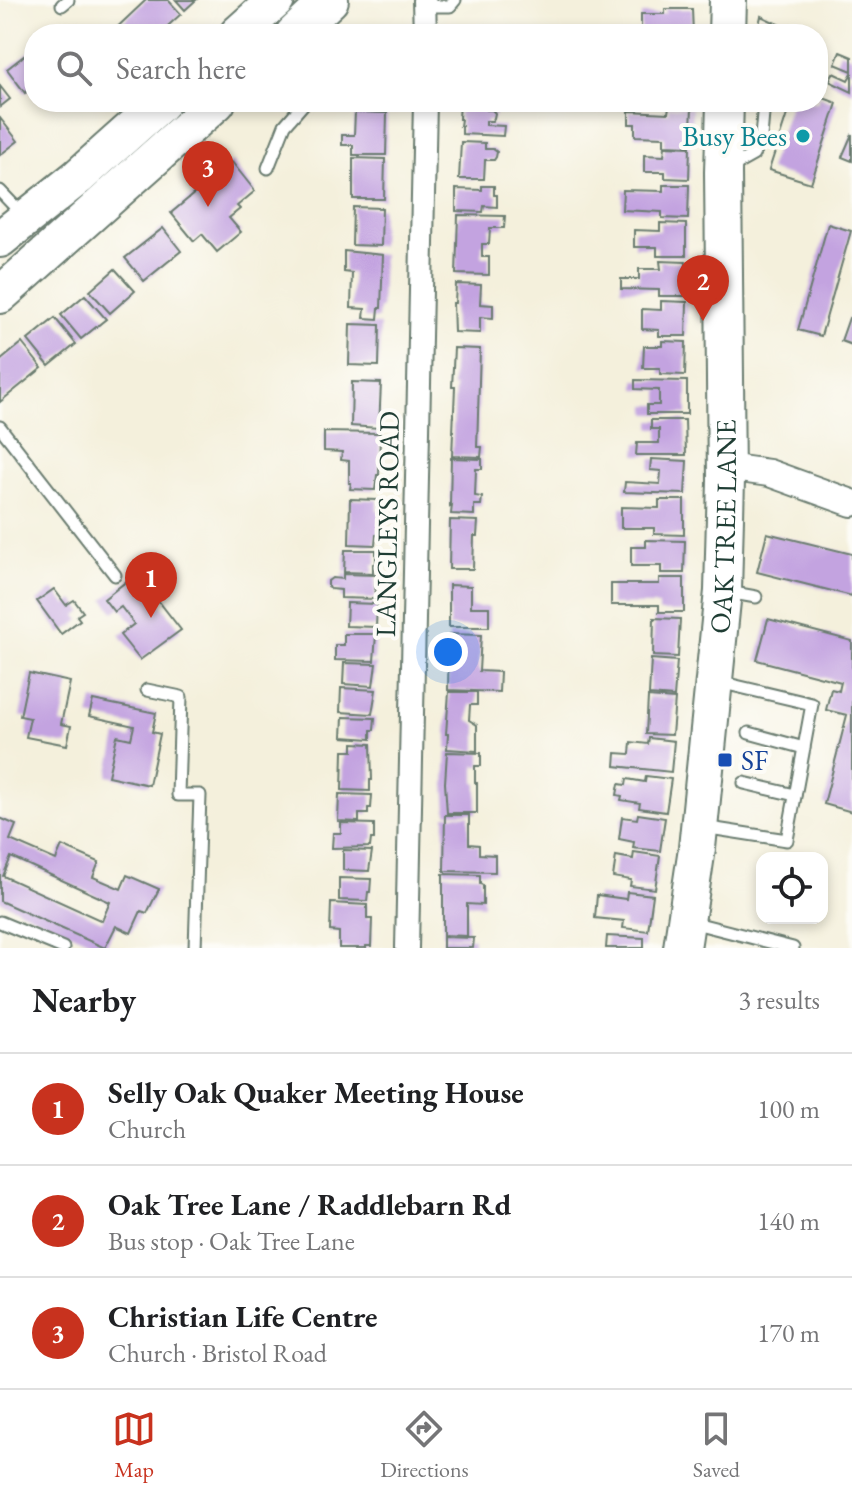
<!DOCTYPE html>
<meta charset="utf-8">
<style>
body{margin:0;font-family:"EB Garamond",serif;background:#f2f2f2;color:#202124}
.controls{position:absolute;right:24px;bottom:24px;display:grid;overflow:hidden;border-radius:16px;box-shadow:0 4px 12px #0003}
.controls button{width:72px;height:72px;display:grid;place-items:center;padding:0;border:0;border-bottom:2px solid #e0e0e0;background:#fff;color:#202124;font:40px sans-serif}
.you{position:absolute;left:448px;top:652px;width:28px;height:28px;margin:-20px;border:6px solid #fff;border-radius:50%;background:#1a73e8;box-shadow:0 0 0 12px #1a73e833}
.badge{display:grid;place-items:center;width:52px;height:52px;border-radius:50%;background:#c8321e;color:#fff;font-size:26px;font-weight:700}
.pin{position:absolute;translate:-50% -66px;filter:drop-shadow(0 2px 4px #0008)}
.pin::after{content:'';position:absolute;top:42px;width:28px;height:24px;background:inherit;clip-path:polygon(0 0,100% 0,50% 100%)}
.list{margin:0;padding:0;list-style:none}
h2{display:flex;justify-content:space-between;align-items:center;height:104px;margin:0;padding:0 32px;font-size:34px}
h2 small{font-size:26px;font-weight:400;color:#757577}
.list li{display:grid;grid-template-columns:52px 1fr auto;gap:24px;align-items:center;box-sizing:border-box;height:112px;padding:0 32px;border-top:2px solid #e0e0e0}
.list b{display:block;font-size:30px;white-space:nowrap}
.list p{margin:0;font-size:26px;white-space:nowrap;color:#757577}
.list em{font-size:26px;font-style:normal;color:#757577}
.icon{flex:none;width:44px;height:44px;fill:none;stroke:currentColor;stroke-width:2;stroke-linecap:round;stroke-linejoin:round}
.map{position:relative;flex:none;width:852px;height:948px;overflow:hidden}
.search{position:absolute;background:#fff;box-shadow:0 4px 12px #0003;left:24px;right:24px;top:24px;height:88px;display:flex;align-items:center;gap:20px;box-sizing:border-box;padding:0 28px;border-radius:32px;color:#757577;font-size:30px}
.sheet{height:440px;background:#fff}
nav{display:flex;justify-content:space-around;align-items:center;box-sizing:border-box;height:112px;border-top:2px solid #e0e0e0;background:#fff;font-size:22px;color:#757577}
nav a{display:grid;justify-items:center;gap:4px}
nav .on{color:#c8321e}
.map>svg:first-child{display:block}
.building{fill:#c3a3e0;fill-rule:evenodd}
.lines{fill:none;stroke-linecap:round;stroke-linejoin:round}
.service-casing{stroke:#6a7c6f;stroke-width:15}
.minor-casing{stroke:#6a7c6f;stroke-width:26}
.tertiary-casing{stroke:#6a7c6f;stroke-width:30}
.trunk-casing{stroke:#6a7c6f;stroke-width:40}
.service{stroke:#fff;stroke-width:11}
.minor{stroke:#fff;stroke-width:22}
.tertiary{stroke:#fff;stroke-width:26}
.trunk{stroke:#fff;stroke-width:36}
.culture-dot{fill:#0f9aa8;stroke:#fdfcf7;stroke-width:3}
.transit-dot{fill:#1a4fb4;stroke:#fdfcf7;stroke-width:3}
.labels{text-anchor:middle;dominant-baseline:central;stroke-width:8;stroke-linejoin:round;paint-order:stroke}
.culture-label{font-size:28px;fill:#0d838f;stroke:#fdfcf7;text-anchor:end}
.street-label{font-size:28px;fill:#1f3d34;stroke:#fdfcf7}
.transit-label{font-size:28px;fill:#164399;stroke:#fdfcf7;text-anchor:start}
</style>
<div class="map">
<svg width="852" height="948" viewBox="0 0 852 948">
<rect width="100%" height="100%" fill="#fdfcf7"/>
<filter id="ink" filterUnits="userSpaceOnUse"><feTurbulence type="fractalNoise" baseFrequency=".0125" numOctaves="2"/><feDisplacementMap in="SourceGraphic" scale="16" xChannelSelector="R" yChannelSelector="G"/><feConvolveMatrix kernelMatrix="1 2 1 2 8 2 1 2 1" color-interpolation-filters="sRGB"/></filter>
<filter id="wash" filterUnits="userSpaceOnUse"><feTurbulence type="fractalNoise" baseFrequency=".006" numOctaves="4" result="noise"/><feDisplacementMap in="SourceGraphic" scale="32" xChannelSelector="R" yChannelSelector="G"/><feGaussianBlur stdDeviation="1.8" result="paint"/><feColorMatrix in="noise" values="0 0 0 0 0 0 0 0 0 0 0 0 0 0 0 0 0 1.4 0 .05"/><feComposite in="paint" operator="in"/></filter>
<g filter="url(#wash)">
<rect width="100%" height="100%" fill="#f4f0dc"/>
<g id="blocks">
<g class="building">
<path d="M146,0H168L181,14L159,34H110Z"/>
<path d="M176,0H196L185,10Z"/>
<path d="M665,9H692L693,34H641V14H665Z"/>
<path d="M761,16L795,32L794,34H757Z"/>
<rect x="484" y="29" width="22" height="5"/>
<path d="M34,48V86L25,93L7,69Z"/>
<path d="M840,52L852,57V71L835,64Z"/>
<path d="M833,73L848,80L852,73V92L829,81Z"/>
<path d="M0,86L10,99L0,107Z"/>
<path d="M818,96L837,103L811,183L769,170L791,102H818Z"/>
<path d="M460,102H504L503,109L486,110H492L495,113L494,118L492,121H486V125L504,126L503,136L462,134V126H460L461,119H459Z"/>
<rect x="663" y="102" width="28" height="4"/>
<path d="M669,107L692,108L690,146L664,145V137L635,136V124H629V111L668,113Z"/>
<path d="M355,112L387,113L386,155H353V145H342V135H354Z"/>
<path d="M0,118L18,141L0,155Z"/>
<path d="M852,134V161L842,157Z"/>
<path d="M461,142L485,143V149H493L497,152L496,157L494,160H485L484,179H459Z"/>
<path d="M665,146L690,147L689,179L665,178V172H644V155L664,156Z"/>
<path d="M353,158L385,159L384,199H353Z"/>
<path d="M232,162L255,191L237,206L240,209L229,218L241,232L217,252L202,234L194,241L171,213Z"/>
<path d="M663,185H689L688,219L662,218V212L622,210L623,190L663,191Z"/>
<path d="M482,186H494V195H497V207L484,206L483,212L456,211V189L482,190Z"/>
<path d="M353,207L382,208L381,246L352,245Z"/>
<path d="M458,215L505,216L504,228H490L489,244H482V257H489V275L456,274Z"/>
<path d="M660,223L686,224V256H657V247H634V230L660,231Z"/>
<path d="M828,224L851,231L821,336L798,330Z"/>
<path d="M163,228L181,251L144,281L125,258Z"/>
<path d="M344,251L383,255L381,308H379L378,319L364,318L365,309L351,308L352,273L344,272Z"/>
<path d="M660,261L686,262V296H659V290L621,289V279H639V269H661Z"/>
<path d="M115,269L135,291L110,313L90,291Z"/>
<path d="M456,284L481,285L480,304L493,305V318L480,317V333L454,332L453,303H455Z"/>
<path d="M85,295L106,319L81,339L61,315Z"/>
<path d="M661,301L687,302L686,336H659V330L642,329V309L661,310Z"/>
<path d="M55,318L76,344L49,366L28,340Z"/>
<path d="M849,318L852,319V345L841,341Z"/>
<path d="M350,324L380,325L379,366L349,365Z"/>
<path d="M662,341L686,342L685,375L660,374V368H643L644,346H662Z"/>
<path d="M22,343L42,368L0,402V361Z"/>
<path d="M454,348L480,349L477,447H482L481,457L452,456L455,387H452Z"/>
<path d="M635,380L687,381V414H647V405H659V390L635,389Z"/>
<path d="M352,382L381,383L379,428L351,426Z"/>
<path d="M651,420H685L686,455H636L637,443H659V429H651Z"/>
<path d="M324,432L380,433L379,475H377L375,490L350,489L351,483H349V461L341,460L342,452L324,451Z"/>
<path d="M451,458L482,459V469H476L475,496L482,497L481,505H474V515L451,514L452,505L450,506Z"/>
<path d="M651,459L687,461L685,494L624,492L625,482L660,484L661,471L650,470Z"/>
<path d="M350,499L377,500V510H379L378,535H376L375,545L349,544Z"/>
<path d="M659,500H684V535L654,534V528H621V507L659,508Z"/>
<path d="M450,520L478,521L477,536H474L473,569H449Z"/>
<path d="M767,533L852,554V596L757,572Z"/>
<path d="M646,540L685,541L684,573H661V566H631V547H646Z"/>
<path d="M345,550H376V564H373V573L344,572Z"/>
<path d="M137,573L181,630L140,660L120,635L134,624L121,607L114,612L104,599Z"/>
<path d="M343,574L376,575L375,599L341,598V590L331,589L328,587V581L332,578L343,579Z"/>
<path d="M659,578H684V612H659V605H611V584H659Z"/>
<path d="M449,585L471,586V607H489V627H449Z"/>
<path d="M54,589L66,605L74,600L83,612L77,616L80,620L61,634L37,601Z"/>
<path d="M347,603L377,604L376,627L346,626Z"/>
<path d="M654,618L680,619L678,657L653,656Z"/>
<path d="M768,619L852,641V812L824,804L847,715L826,710L831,689L839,691L841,682L757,660Z"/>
<path d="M344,634H376L374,661L335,660V645H344Z"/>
<path d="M449,634L481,635L479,671L500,672L499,692L448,690Z"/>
<path d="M651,659L677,661L674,697L649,695Z"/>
<path d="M344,663L376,664L373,686L343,684Z"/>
<path d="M29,673L70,682L61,724L71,726L67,745L26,737L30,718L20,716Z"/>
<path d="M341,688L376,690L372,714L340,712Z"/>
<path d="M449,692H477V705H470L469,720L477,725V751L447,749L448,734H446Z"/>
<path d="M648,697L675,699L672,735L646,734Z"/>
<path d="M93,700L156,713L152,732L160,734L149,785L108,776L117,736L131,739L134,726L89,716Z"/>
<path d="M343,717L375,718L374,730H371V739L342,737Z"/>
<path d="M649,738L674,741L671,772L615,766L616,753L630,754L631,742L648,744Z"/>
<path d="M353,743L371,744L372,780H370V791L342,790L343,751H353Z"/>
<path d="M447,752L481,753V766H475V783H477V813H447L445,783Z"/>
<path d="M646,776L671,779L666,812L639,808L640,803L621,800L622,796L617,795L619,784L626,785L627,779L645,782Z"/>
<path d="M339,794L372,795L371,808H368V814H359V822L338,821Z"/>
<path d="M638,814L665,818L660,851L633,848L634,842L619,839L622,817L637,819Z"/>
<path d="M445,815H469V844L479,845V854L495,855V872L444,871Z"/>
<path d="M0,818L16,825L10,840L56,860L62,846L99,862L93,877L121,889L127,875L159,889L147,913L141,911L131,933L116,926L105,948L0,901ZM11,857L110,902L102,921L3,876Z"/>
<path d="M341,823L374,824V839H371L370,847L332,848L333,833H341Z"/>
<path d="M343,850L372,851L369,871L343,870Z"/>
<path d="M634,852L660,856L655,889L630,886L631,880L613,877L616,856L633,859Z"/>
<path d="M443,874L480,875V884L483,885V905L467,904V936L443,935Z"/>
<path d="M339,878L371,879L370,892H368L367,901L339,900Z"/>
<path d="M627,892L653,895L648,931L623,928L624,921L595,918L597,895L626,899Z"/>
<path d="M331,903L367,905V919H372L371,946H366V948H339V932L330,931Z"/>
<path d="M607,936L644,938V948H606Z"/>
<path d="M443,937L474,938L473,948H443Z"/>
</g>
</g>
</g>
<g filter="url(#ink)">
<use href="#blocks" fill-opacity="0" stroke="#6a7c6f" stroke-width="2"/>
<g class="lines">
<g class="service-casing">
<g id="service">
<path d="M62,5L68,0"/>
<path d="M425,6H450L455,0"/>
<path d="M268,168L285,125L305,102"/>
<path d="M728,169L753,155L761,137L764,102"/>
<path d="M0,191L23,215"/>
<path d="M0,427L115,575"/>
<path d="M728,592L756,597"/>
<path d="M147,690L181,697L178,795H200L195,948"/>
<path d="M749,733L804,748"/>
<path d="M744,783L795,795"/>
<path d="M703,827L787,840L812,704L719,682"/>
<path d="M0,922L63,948"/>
<path d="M691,922L793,948"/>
</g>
</g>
<g class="minor-casing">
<g id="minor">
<path d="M424,0L425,34"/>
<path d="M407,948L425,102"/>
</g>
</g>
<g class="tertiary-casing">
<path id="tertiary" d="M726,467L769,473L852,503"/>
</g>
<g class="trunk-casing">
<g id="trunk">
<path d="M238,34L276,0"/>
<path d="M294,34L330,0"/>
<path d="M727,34L728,0"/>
<path d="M0,239L78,177L162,102"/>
<path d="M0,295L217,102"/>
<path id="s1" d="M682,948L697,848L723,591L726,480L723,172L725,102"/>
</g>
</g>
<use href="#service" class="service"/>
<use href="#minor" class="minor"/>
<use href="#tertiary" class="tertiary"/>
<use href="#trunk" class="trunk"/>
</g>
</g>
<circle class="culture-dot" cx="803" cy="136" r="8"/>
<rect class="transit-dot" x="717" y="752" width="16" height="16" rx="4"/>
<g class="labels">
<g class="culture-label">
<text x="787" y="136">Busy Bees</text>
</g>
<g class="street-label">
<text transform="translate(387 524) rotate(-89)">LANGLEYS ROAD</text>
<text stroke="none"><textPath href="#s1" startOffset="424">OAK TREE LANE</textPath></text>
</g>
<g class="transit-label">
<text x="741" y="760">SF</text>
</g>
</g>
</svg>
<div class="controls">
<button><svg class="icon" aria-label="locate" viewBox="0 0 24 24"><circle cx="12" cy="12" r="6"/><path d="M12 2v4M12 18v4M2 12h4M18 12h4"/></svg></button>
</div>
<div class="you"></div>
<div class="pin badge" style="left:151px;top:618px">1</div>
<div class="pin badge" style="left:703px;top:321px">2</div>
<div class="pin badge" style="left:208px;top:207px">3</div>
<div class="search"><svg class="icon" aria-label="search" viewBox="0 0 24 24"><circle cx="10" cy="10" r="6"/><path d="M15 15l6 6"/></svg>Search here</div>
</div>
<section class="sheet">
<h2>Nearby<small>3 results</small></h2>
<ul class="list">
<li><span class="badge">1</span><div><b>Selly Oak Quaker Meeting House</b><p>Church</p></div><em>100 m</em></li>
<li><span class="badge">2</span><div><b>Oak Tree Lane / Raddlebarn Rd</b><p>Bus stop · Oak Tree Lane</p></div><em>140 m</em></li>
<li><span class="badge">3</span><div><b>Christian Life Centre</b><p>Church · Bristol Road</p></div><em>170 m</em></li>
</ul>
</section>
<nav>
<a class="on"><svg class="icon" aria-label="map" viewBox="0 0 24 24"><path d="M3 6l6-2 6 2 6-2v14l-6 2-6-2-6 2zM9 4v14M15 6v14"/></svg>Map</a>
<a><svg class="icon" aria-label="directions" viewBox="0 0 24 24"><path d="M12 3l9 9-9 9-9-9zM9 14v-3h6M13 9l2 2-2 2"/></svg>Directions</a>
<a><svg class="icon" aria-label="saved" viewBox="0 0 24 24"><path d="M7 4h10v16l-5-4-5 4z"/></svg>Saved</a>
</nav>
